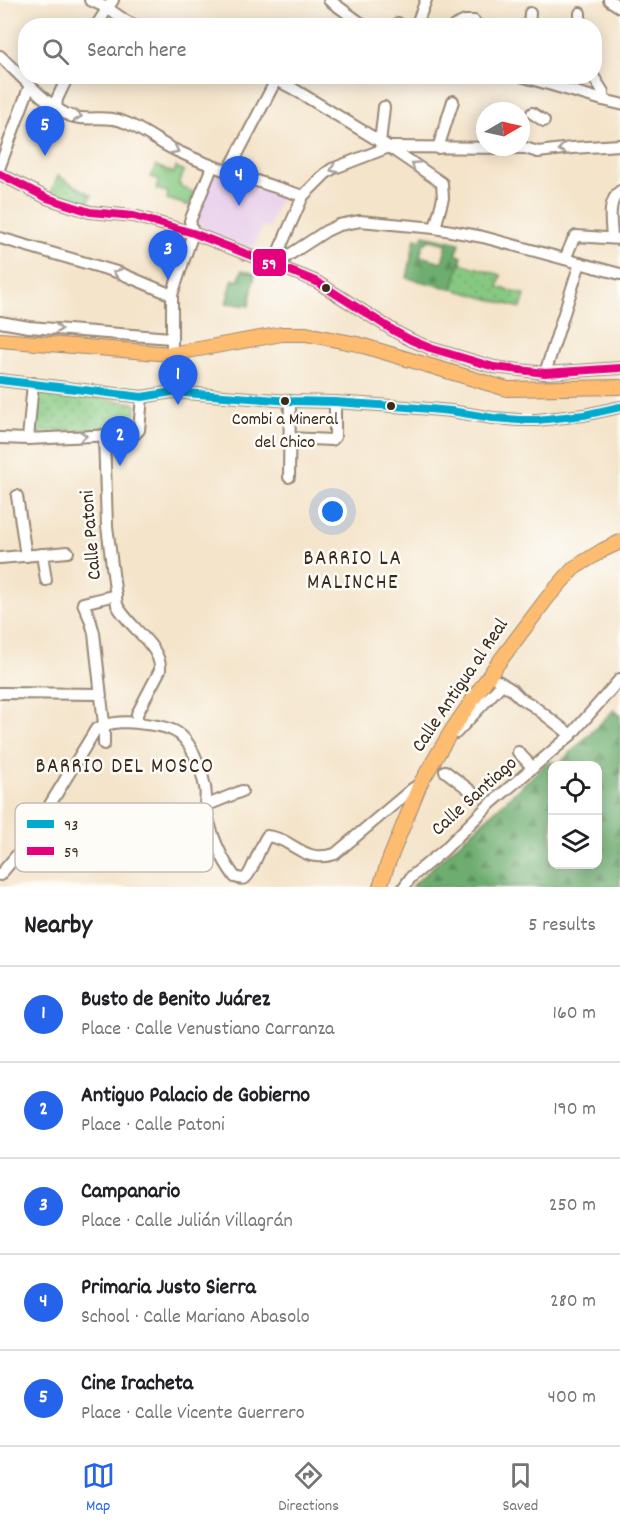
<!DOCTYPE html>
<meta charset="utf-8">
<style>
body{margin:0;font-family:Dekko,sans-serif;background:#f6f6f6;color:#202124}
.controls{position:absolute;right:18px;bottom:18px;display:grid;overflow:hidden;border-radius:12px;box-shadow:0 3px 15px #0003}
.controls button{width:54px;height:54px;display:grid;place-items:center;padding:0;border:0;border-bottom:2px solid #e0e0e0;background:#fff;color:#202124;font:30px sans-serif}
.compass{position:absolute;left:476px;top:102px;width:54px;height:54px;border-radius:50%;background:#fff;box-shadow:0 3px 15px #0003;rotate:81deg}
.you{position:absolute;left:333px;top:512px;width:21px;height:21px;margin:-15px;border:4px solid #fff;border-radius:50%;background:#1a73e8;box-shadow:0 0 0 9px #1a73e833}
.badge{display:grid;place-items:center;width:39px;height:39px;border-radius:50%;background:#2563eb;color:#fff;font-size:20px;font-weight:700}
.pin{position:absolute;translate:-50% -50px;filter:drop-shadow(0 2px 3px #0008)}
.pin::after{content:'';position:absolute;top:32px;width:21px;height:18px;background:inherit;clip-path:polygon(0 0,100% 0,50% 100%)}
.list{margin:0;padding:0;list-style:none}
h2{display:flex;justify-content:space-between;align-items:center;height:78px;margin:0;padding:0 24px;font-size:26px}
h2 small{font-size:20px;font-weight:400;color:#757577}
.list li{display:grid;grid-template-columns:39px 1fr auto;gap:18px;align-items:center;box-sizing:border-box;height:96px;padding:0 24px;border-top:2px solid #e0e0e0}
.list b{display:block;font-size:22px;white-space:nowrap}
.list p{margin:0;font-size:20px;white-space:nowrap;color:#757577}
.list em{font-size:20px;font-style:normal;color:#757577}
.icon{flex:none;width:33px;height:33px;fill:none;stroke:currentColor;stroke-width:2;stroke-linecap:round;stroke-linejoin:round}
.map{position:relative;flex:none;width:620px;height:887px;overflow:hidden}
.search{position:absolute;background:#fff;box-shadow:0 3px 15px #0003;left:18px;right:18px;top:18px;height:66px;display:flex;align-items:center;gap:15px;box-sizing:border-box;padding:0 21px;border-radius:24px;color:#757577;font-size:22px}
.sheet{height:558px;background:#fff}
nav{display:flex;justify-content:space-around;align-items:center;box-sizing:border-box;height:84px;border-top:2px solid #e0e0e0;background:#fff;font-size:16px;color:#757577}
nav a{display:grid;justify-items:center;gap:3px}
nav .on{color:#2563eb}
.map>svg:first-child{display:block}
.built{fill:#ead1ec}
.grass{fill:url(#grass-tufts);stroke:#617a50;stroke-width:1.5}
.forest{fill:url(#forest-firs);stroke:#546c47;stroke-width:1.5;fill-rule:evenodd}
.park{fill:url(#park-dots);stroke:#617a50;stroke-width:1.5}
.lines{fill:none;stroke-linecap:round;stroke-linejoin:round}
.minor-casing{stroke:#988774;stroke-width:14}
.major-casing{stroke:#988774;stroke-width:16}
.minor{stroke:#fff;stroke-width:10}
.major{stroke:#febc70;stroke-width:14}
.bus-1-casing{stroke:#fdfcf7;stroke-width:12}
.bus-2-casing{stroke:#fdfcf7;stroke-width:12}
.bus-1{stroke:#00a9ce;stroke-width:8}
.bus-2{stroke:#e5007d;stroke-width:8}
.oneway{stroke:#a79f9a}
.bus-dot{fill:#3b2a1e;stroke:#fdfcf7;stroke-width:2}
.labels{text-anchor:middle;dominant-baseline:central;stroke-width:5;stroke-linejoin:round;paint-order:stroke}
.bus-label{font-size:18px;fill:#3b2a1e;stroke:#fdfcf7}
.street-label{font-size:20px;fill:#3b2a1e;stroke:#fdfcf7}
.neighbourhood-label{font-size:21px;letter-spacing:1.5px;fill:#3b2a1e;stroke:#fdfcf7}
.key{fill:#fdfcf7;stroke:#c3bdb6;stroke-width:1.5}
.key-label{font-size:16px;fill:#3b2a1e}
.line-badge{stroke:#fdfcf7;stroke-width:2}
.badge-label{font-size:16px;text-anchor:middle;font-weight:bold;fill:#fff}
</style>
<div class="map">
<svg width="620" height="887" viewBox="0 0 620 887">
<defs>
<pattern id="grass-tufts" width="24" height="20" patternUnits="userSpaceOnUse" patternTransform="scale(1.5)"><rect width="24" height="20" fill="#87c982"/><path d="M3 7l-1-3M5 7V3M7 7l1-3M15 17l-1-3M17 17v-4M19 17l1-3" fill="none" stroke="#70a36a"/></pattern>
<pattern id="forest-firs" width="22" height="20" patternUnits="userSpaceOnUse" patternTransform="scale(1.5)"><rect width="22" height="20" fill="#6dad70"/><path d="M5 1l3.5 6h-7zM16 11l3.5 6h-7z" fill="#5b8d5b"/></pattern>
<pattern id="park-dots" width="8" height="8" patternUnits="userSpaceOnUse" patternTransform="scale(1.5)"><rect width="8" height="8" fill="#87c982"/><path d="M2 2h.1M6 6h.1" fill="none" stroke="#70a36a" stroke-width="1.8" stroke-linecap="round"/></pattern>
</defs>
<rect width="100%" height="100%" fill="#fdfcf7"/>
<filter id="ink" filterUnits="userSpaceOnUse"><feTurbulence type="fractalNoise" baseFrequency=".0167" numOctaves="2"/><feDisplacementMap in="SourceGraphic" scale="12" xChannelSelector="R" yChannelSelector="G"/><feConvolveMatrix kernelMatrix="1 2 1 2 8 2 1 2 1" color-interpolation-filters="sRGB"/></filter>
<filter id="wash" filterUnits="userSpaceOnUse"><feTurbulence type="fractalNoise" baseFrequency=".008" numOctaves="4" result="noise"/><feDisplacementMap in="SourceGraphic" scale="24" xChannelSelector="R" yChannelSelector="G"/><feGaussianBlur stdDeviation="1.35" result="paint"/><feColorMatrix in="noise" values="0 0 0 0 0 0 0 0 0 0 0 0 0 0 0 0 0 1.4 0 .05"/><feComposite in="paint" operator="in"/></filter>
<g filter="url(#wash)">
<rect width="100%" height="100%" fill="#f4e4ca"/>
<path class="built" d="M215,170L282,192L269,228L262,226L254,249L201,230L197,220Z"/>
<path class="grass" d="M156,166L174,173L176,167L184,171L179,185L195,193L190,206L167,199L168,192L156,189L159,179L150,177Z"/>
<g class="forest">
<path d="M424,235L460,243L456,254L462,257L453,289L407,278L415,238L422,240ZM430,240L447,244L442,262L420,256L423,245Z"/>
<path d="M242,270L255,274L249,306L226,303L233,279L238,281Z"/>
<path d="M614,710L620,715V887H411L548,762L560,763ZM552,766H598V864H552Z"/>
</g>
<g class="park">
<path d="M58,176L92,195L86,207L50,194Z"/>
<path d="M460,263L501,275L498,287L525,295L521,308L453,289Z"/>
<path d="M38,390L134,403L136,405L134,428L35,432Z"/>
</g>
</g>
<g filter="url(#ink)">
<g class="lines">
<g class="minor-casing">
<g id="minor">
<path d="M90,0L107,8L126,21L136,26"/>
<path d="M329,0L365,26"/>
<path d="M609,0L620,7"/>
<path d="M580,13V26"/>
<path d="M398,23L402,26"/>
<path d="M96,26L113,0"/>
<path d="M416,26L426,0"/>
<path d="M454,26L465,21H474"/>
<path d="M529,26L530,13"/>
<path d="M0,56C18,73 45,103 66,114C83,123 106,114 124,122C143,129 159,143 177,151C218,170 260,182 303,196"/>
<path d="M269,76L292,88L389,147L442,183L443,198L435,228"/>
<path d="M521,76L603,100L620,104"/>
<path d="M593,76L603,92V100"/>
<path d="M56,108L57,99L68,76"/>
<path d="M532,113L544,121"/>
<path d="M380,143L384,107"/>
<path d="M438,148L453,101"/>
<path d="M0,166L30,85"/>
<path d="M228,172L276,80"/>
<path d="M0,174L47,198L90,212L134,216L193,233L303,276L317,282L396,332L411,340L430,348L494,367L545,373L620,368"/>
<path d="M612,237C611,221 607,202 620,191"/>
<path d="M0,238L120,273L172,295"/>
<path d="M565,259L573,240L576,236L620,239"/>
<path d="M273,264L303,196L325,174L332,169L389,147L525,148L538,152L572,148L620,145"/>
<path d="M280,267L286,257L326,231L339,225L360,221L435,228L483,237L620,274"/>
<path d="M0,322L29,327L171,338"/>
<path d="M545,373L580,263"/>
<path d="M0,380L142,397L172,392L290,401L335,402L407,407L451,411L493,418L519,420H537L584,415L620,407"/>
<path d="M172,392V295L193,233L190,221L212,167"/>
<path d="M104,435L107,526L117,605C128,627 162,646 160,670L137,714V722"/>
<path d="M0,438L28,439L135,434L139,430L142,397"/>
<path d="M289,438L332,440L335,437V402"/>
<path d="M28,439L33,383"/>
<path d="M289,477L290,401"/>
<path d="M17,496L26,556"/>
<path d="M42,554L46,580"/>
<path d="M0,558L68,552"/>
<path d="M498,681L512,690L520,698L532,705L571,735"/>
<path d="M0,693L100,694"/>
<path d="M456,733L502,684"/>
<path d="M104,744V724L94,633L90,619L83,603L116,595"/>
<path d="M518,752L533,768"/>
<path d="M445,771L471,791"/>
<path d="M205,806L242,791"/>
<path d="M0,875L21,850L40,821L96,729C110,721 130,721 145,724C154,725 164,726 172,730C191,737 201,768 205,787C207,795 204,802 206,810C211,834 220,857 235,877"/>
<path d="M235,877C239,878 241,880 245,878C251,875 261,844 267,836C295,839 302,864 335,854L412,789L420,784"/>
<path d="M404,887L411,877L443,851L490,804L571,735L620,679"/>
</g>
</g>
<g class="major-casing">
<g id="major">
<path d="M0,340L171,354L282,334H306L357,344L507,389L620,387"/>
<path d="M380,887L388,863L420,784L452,730L493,670L548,597L574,568L603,550L620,542"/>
</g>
</g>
<use href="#minor" class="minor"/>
<use href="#major" class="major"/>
<g class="bus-1-casing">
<path id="bus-1" d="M0,380L142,397L172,392L290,401L335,402L407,407L451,411L493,418L519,420H537L584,415L620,407"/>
</g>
<g class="bus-2-casing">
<path id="bus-2" d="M0,174L47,198L90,212L134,216L193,233L303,276L317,282L396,332L411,340L430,348L494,367L545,373L620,368"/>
</g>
<use href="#bus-1" class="bus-1"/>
<use href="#bus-2" class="bus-2"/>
</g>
<defs><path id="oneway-chevron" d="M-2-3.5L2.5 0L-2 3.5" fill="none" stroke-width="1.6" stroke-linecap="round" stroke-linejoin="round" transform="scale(1.5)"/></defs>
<g class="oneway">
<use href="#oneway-chevron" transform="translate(78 116) rotate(8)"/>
<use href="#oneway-chevron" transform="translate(562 149) rotate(170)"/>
<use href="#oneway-chevron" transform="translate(175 150) rotate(27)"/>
<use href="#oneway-chevron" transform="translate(415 165) rotate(-146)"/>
<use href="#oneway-chevron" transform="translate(334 169) rotate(154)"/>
<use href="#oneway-chevron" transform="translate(117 273) rotate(-161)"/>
<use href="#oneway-chevron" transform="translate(58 329) rotate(4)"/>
<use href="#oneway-chevron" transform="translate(83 436) rotate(-2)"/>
</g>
</g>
<g class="bus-dot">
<circle cx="326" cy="288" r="5"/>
<circle cx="285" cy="401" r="5"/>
<circle cx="391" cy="406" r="5"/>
</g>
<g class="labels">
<g class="bus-label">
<text x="285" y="420">Combi a Mineral<tspan x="285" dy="23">del Chico</tspan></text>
</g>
<g class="street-label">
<text transform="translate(92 535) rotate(-95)">Calle Patoni</text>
<text transform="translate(461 686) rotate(-56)">Calle Antigua al Real</text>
<text transform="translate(475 797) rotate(-42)">Calle Santiago</text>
</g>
<g class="neighbourhood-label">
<text x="353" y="560">BARRIO LA<tspan x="353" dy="24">MALINCHE</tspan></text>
<text x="125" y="768">BARRIO DEL MOSCO</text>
</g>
</g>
<rect x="15" y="803" width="198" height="69" rx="9" class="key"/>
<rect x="27" y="820" width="27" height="8" fill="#00a9ce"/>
<rect x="27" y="847" width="27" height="8" fill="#e5007d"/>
<g class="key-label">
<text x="64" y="830">93</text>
<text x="64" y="857">59</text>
</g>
<rect class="line-badge" x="252" y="248" width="35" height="29" rx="6" fill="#e5007d"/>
<g class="badge-label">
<text x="269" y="269">59</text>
</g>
</svg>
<div class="controls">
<button><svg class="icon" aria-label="locate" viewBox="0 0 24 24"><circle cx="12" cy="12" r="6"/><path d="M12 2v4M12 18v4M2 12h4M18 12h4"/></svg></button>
<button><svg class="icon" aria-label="layers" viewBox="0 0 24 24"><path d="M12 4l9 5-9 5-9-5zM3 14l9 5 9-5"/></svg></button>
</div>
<svg class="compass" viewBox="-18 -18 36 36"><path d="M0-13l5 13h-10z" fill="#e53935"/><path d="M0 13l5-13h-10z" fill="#757577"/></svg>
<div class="you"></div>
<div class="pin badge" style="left:178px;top:405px">1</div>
<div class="pin badge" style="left:120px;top:466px">2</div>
<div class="pin badge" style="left:168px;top:280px">3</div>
<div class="pin badge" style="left:239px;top:206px">4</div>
<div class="pin badge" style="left:45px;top:156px">5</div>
<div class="search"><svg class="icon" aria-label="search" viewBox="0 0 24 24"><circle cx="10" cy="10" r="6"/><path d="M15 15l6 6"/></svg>Search here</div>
</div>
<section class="sheet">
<h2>Nearby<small>5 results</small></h2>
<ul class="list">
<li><span class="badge">1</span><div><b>Busto de Benito Juárez</b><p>Place · Calle Venustiano Carranza</p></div><em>160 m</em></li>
<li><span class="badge">2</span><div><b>Antiguo Palacio de Gobierno</b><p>Place · Calle Patoni</p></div><em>190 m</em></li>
<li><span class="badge">3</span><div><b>Campanario</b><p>Place · Calle Julián Villagrán</p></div><em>250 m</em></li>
<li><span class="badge">4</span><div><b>Primaria Justo Sierra</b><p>School · Calle Mariano Abasolo</p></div><em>280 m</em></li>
<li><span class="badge">5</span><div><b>Cine Iracheta</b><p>Place · Calle Vicente Guerrero</p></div><em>400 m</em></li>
</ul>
</section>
<nav>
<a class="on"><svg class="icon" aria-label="map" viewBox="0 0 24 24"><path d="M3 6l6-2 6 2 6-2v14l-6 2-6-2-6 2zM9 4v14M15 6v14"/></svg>Map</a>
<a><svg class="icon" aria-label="directions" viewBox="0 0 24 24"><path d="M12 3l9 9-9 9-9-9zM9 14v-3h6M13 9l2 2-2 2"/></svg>Directions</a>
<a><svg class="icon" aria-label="saved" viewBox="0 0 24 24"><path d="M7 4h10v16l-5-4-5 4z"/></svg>Saved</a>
</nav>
